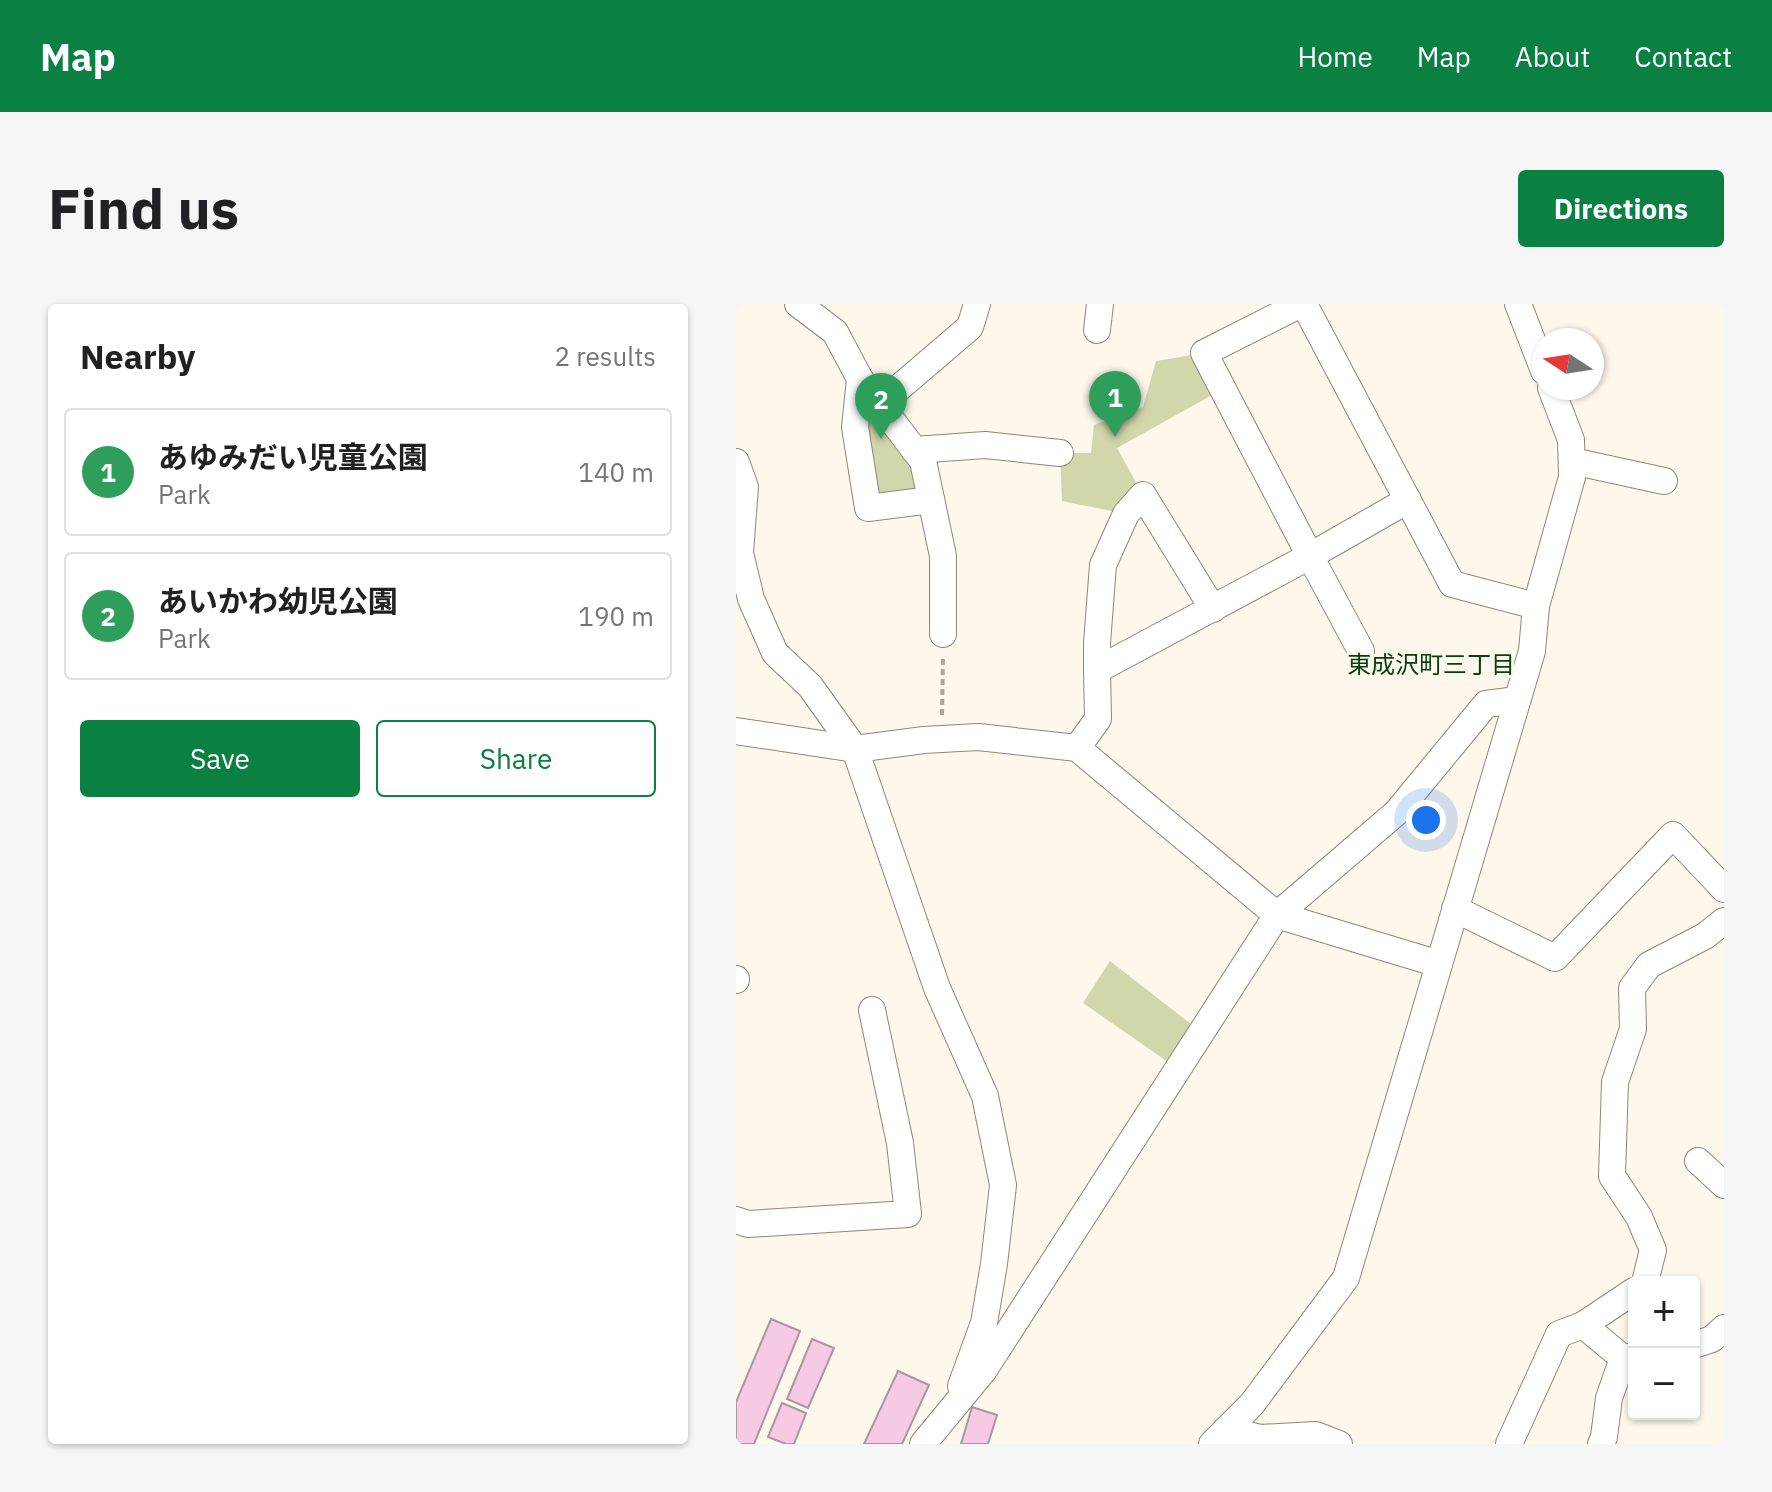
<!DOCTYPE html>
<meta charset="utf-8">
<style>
body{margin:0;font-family:"IBM Plex Sans","Noto Sans JP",sans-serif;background:#f6f6f6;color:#202124}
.controls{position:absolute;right:24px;bottom:24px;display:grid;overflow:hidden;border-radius:8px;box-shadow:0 2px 6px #0004}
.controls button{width:72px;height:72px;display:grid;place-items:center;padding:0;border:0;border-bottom:2px solid #e0e0e0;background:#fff;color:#202124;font:40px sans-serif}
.compass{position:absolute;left:796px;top:24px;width:72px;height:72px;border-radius:50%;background:#fff;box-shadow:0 2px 6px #0004;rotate:282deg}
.you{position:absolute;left:690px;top:516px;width:28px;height:28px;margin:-20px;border:6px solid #fff;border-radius:50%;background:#1a73e8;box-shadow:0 0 0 12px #1a73e833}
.badge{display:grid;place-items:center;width:52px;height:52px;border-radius:50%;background:#0b8043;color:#fff;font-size:26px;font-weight:700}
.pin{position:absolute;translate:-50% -66px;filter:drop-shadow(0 2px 4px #0008)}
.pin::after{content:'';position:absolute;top:42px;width:28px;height:24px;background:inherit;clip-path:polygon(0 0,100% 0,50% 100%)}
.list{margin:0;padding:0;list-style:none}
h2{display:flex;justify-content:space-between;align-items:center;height:104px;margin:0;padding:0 32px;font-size:34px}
h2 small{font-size:26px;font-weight:400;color:#757577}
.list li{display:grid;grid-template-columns:52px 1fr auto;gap:24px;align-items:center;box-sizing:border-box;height:128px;margin:0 16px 16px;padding:0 16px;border:2px solid #e0e0e0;border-radius:8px}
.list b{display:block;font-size:30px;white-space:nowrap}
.list p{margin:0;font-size:26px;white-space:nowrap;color:#757577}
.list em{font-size:26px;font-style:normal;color:#757577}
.actions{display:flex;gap:16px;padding:24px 32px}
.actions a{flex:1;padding:18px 0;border:2px solid #0b8043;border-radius:8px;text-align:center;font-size:28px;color:#0b8043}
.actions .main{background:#0b8043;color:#fff}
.map{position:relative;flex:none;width:988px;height:1140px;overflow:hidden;border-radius:8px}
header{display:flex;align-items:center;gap:48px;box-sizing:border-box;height:112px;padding:0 40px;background:#0b8043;color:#fff}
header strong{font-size:38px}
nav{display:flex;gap:44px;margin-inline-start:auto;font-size:28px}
.intro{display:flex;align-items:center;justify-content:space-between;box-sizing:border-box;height:192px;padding:0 48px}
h1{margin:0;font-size:56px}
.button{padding:20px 36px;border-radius:8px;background:#0b8043;color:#fff;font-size:28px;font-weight:700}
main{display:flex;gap:48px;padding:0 48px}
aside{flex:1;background:#fff;border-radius:8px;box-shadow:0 2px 6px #0004}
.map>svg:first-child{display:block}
.green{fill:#d2d7ab}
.building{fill:#f6cae3;stroke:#aa97a2;stroke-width:2}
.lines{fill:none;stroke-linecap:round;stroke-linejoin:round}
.street-casing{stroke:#918675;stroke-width:28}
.path{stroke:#aba59c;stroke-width:4;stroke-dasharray:6 4;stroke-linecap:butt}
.street{stroke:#fff;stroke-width:26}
.labels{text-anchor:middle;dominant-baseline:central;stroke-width:6;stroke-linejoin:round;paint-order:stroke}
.neighbourhood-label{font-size:24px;fill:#034210;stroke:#fef7ec}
</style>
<header>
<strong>Map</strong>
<nav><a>Home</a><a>Map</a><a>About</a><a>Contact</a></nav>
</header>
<div class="intro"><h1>Find us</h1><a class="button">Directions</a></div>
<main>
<aside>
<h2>Nearby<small>2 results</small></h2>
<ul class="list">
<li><span class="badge" style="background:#2e9e5b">1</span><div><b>あゆみだい児童公園</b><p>Park</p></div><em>140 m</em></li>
<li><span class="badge" style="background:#2e9e5b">2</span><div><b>あいかわ幼児公園</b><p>Park</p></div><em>190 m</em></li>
</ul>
<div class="actions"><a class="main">Save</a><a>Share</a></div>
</aside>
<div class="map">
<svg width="988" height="1140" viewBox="0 0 988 1140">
<rect width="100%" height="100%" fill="#fef7ec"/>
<g class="green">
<path d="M468,49L487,85L381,144L407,191L390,210L326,197L324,149H355L358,121L407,103L420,57Z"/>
<path d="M124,75L195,196L132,204Z"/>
<path d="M374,657L460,724L432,758L347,699Z"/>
</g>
<g class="building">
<path d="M35,1015L64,1027L18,1140H0V1098Z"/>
<path d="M76,1035L98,1044L72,1104L51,1095Z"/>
<path d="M162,1067L193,1081L166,1140H128Z"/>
<path d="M46,1099L70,1109L58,1140H50L32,1133Z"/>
<path d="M236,1103L261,1111L252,1140H225Z"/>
</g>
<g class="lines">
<g class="street-casing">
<g id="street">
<path d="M62,0L99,28L124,75L187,157L207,252V330"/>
<path d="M568,0L716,280L800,302"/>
<path d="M782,0L808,67"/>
<path d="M361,26L364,0"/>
<path d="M124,75L119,123L132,204L195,196"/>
<path d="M144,100L234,23L241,0"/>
<path d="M178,146L249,141L324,149"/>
<path d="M836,157L928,177"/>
<path d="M0,158L9,183L4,249L15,295L39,349L74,382L119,445L188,436L242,433L341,444L541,611L703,660"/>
<path d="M477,305L407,191L390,210L367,261L361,339V366L574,252L468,49L565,0"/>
<path d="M625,347L574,252L672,196"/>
<path d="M0,427L119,445L201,684L249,792L267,881L258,960L248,1019L225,1082"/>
<path d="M341,444L362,415L361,366"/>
<path d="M719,605L819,654L937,531L988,585"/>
<path d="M0,675V676"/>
<path d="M962,857L988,881"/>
<path d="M0,916L12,920L172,910L164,839L136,706"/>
<path d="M909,978L917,946L903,913L876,872L879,778L897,725L896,684L913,661L969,632L988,617"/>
<path d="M847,1021L887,1054L898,1052"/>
<path d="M958,1041L976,1035L988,1024"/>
<path d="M490,1126L524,1134L580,1131L603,1140"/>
<path d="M187,1140L248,1066L541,611L661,508L750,400L781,396"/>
<path d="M476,1140L516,1100L610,974L796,347L800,302L836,173L835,136L815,84"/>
<path d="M773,1140L823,1030L847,1021L898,987"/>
<path d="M865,1140L868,1133L873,1094L887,1054"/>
</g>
</g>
<path class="path" d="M206,411L207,352"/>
<use href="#street" class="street"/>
</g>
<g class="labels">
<g class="neighbourhood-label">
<text x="695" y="360">東成沢町三丁目</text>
</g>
</g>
</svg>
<div class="controls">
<button>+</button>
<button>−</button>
</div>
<svg class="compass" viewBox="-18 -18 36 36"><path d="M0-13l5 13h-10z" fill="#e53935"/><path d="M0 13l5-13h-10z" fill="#757577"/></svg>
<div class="you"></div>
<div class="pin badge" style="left:379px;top:133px;background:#2e9e5b">1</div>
<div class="pin badge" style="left:145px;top:135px;background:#2e9e5b">2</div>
</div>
</main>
